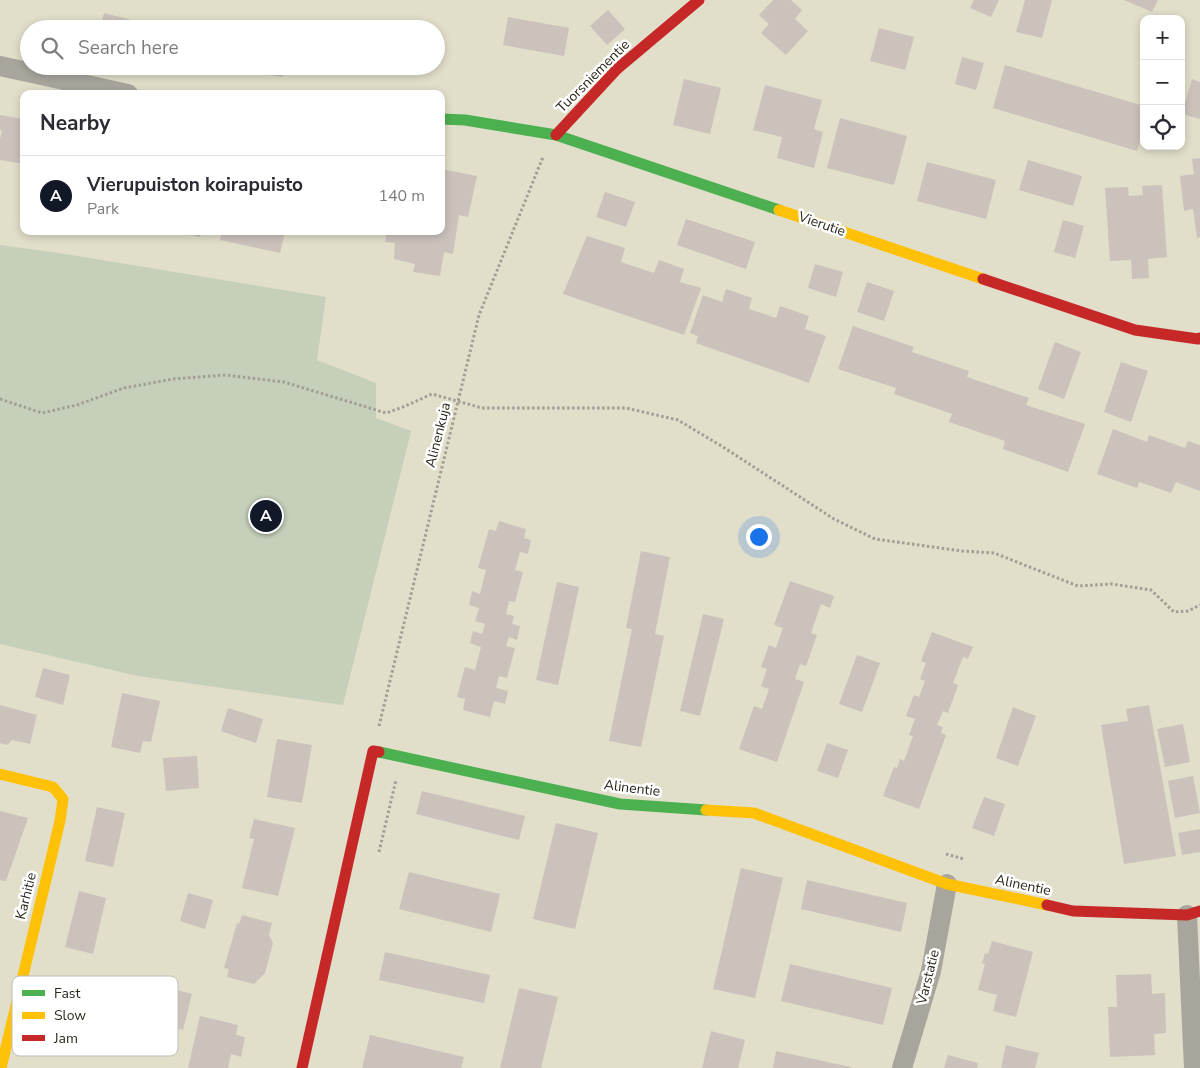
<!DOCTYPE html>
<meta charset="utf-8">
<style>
body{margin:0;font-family:"Nunito Sans",sans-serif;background:#f2f2f3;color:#2b2b33}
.controls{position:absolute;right:15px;top:15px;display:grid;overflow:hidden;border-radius:10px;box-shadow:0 2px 8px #0003}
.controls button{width:45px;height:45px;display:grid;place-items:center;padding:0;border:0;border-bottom:1px solid #e1e1e2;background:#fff;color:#2b2b33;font:25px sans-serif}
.you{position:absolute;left:758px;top:536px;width:18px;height:18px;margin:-12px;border:4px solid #fff;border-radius:50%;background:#1a73e8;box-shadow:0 0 0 8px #1a73e833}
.badge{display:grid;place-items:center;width:32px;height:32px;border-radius:50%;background:#111827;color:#fff;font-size:16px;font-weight:700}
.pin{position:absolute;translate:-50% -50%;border:2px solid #fff;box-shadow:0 1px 5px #0006}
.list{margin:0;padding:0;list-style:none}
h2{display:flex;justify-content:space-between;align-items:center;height:65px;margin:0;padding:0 20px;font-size:21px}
h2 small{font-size:16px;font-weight:400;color:#7c7c81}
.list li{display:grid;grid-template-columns:32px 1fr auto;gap:15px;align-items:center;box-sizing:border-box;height:80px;padding:0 20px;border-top:1px solid #e1e1e2}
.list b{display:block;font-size:19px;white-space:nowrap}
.list p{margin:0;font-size:16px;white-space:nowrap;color:#7c7c81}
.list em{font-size:16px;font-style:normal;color:#7c7c81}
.icon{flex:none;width:28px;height:28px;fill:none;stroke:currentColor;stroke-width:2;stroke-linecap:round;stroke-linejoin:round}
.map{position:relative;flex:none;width:1200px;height:1068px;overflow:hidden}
.search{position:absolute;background:#fff;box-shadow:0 2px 8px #0003;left:20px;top:20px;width:425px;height:55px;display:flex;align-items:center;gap:12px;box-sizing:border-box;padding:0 18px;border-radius:28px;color:#7c7c81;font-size:19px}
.panel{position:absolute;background:#fff;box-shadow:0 2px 8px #0003;left:20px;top:90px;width:425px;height:145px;border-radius:10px}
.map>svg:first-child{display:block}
.green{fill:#c6cfba}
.building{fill:#cbc2bc}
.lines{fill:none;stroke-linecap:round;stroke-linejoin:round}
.path{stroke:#a19e95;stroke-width:3;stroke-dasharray:2.5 2.5;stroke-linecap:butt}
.street{stroke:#a8a69c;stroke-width:20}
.fast{stroke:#4caf50;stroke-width:11}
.slow{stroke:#ffc107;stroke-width:11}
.jam{stroke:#c62828;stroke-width:11}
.labels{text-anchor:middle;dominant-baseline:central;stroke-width:5;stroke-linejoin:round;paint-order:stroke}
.street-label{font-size:14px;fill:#2b281b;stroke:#fff}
.key{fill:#fff;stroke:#bfbebb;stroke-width:1}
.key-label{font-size:14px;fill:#2b281b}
</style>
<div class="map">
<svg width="1200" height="1068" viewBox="0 0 1200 1068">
<rect width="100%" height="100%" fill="#e1deca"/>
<path class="green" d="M0,245L59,253L326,297L317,360L376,383V418L411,431L343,705L138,676L0,644Z"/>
<g class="building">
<path d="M773,0H791L802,10L795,19L808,31L786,55L761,33L769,24L759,15Z"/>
<path d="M974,0H999L991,17L970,8Z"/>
<path d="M1025,0H1052L1042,38L1016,32Z"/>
<path d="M1124,0H1158L1152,12Z"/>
<path d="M608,10L625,29L607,45L590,26Z"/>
<path d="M104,13L139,22L138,29H100Z"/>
<path d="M508,17L569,28L564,56L503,45Z"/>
<path d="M879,28L914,37L905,70L870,61Z"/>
<path d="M962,57L984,63L976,90L955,84Z"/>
<path d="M1005,65L1144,106V127L1137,151L993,108Z"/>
<path d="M252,66H285L283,77L251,72Z"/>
<path d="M684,79L721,88L710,134L673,125Z"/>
<path d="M1192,79L1200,82V119L1182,114Z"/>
<path d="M765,85L822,100L814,129L823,132L814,168L777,158L782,137L753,130Z"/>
<path d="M0,115L24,119V164L0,160V139L2,131L0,130Z"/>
<path d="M840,118L907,136L894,185L827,168Z"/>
<path d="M1200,158V237L1197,238L1193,209L1184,211L1180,176L1194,174L1192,159Z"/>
<path d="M1028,160L1082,176L1073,206L1019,190Z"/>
<path d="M927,162L996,180L986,219L917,201Z"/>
<path d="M441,169L477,176L468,217L459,215L453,254L444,252L440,276L413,272L415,264L394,259L395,243L385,242L387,231H441Z"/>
<path d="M1162,185L1167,257L1148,259L1149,278L1132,279L1131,260L1110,261L1105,188L1128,187L1129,196L1143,195L1142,186Z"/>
<path d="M605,192L635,202L626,227L596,217Z"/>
<path d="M686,219L755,242L746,269L677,245Z"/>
<path d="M1063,220L1084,226L1075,258L1054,252Z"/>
<path d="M177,231H201L200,237L177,232Z"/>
<path d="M222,231H285L280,253L220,240Z"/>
<path d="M587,236L625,248L621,262L654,273L659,260L684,269L680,282L701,288L684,335L563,294Z"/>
<path d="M815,264L843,272L836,297L808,288Z"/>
<path d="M867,282L894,291L884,321L857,312Z"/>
<path d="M726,289L752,298L749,309L776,318L780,306L809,316L805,329L826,336L809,383L696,343L698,336L690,333L703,295L722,302Z"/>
<path d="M853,326L914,347L912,352L969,371L967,377L1029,398L1026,405L1085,424L1068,472L1003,449L1005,441L949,422L952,414L894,394L896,388L838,369Z"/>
<path d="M1055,342L1081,352L1064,399L1038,389Z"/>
<path d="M1121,362L1148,371L1131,422L1104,412Z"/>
<path d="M1113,429L1147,442L1149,435L1185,448L1188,441L1200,445V491L1176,482L1171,493L1139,482L1137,488L1097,474Z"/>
<path d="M499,521L526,529L524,538L531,540L528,554L520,552L515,570L523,572L515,602L509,601L506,614L514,616L512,624L520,626L517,640L509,637L506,646L515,648L507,678L499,676L496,688L508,691L505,704L494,701L490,717L463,710L465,699L457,697L465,667L475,670L481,647L470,643L473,631L482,634L485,624L475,621L479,608L469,605L472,591L480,594L486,570L478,568L489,529L496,531Z"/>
<path d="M641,551L670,557L655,634L664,636L641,747L609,741L632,629L626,628Z"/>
<path d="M790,581L834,596L830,608L821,604L811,633L817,635L806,666L800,664L795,679L804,682L777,762L739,749L754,706L762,709L769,689L761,686L767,669L761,667L769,645L776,648L783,628L774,625Z"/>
<path d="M557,582L579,587L558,685L536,680Z"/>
<path d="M703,614L724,619L700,716L680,711Z"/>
<path d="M932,632L973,647L968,659L963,657L953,683L958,685L948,713L943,711L937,725L943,727L941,733L946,735L919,809L883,796L894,767L897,768L900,759L904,761L913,736L909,735L915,719L906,716L914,695L919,697L925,681L920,679L926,663L921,661Z"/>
<path d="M857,655L880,663L862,712L839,704Z"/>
<path d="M43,668L70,675L63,705L35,697Z"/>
<path d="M122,693L160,701L151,742L143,741L140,753L111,747Z"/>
<path d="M0,705L37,715L30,744L12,740L7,745L0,743Z"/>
<path d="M1149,705L1176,856L1124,864L1101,725L1128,721L1126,709Z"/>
<path d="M1013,707L1036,716L1018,766L996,758Z"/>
<path d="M228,708L263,719L256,743L221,731Z"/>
<path d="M1183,724L1190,762L1165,767L1157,729Z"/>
<path d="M277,739L312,745L302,803L267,797Z"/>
<path d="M827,743L848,750L838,778L817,771Z"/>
<path d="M197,756L199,788L166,791L163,758Z"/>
<path d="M1193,776L1200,813L1175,818L1168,781Z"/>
<path d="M422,791L525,816L519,840L416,814Z"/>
<path d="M984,797L1005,804L994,836L972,828Z"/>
<path d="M97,807L125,813L113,867L85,861Z"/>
<path d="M0,811L28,818L6,881L0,880Z"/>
<path d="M254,819L295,828L278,896L242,888L254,839L249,838Z"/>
<path d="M556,823L598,833L575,929L533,919Z"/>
<path d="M1200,829V852L1182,855L1178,833Z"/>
<path d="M741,868L783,878L755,998L713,989Z"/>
<path d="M409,872L500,894L491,932L399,909Z"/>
<path d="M807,880L907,903L901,932L801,909Z"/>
<path d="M79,891L106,898L93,954L65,947Z"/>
<path d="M188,893L213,900L205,929L180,921Z"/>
<path d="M242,915L272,923L269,935L273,943L265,973L254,984L227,977L229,969L224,968L237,923L239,924Z"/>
<path d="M992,941L1033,952L1016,1017L993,1011L997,995L978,990L985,964L982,963L985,953L988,954Z"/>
<path d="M385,952L490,975L484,1003L379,980Z"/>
<path d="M790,964L892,988L883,1025L781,1001Z"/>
<path d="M1151,974L1152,994L1165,993L1166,1033L1154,1034L1155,1055L1110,1057L1108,1007H1117L1116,975Z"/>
<path d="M169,988L192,994L183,1030L160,1025Z"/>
<path d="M519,988L558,997L541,1068H500Z"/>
<path d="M200,1016L238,1025L236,1035L245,1037L241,1057L231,1054L228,1068H188Z"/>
<path d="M711,1031L745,1040L738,1068H702Z"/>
<path d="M370,1035L464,1057L461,1068H362Z"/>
<path d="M1006,1045L1039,1053L1035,1068H1001Z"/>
<path d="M776,1051L851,1067V1068H773Z"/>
<path d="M948,1055L978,1063L977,1068H944Z"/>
</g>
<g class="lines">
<g class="path">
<path d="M0,399L42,413L77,405L124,388L173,379L225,375L284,382L386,413L403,407L432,394L482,408H626L678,420L723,447L834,519L875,539L962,551L994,553L1078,586L1112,584L1151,590L1174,612L1188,611L1200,605"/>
<path d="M379,726L479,315L543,157"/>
<path d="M379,852L396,780"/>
<path d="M946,854L964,859"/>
</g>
<g class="street">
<path d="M0,66L128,94"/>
<path d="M1187,915L1194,1068"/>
<path d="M902,1068L931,971L947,884"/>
</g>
<g class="fast">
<path d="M441,119L465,120L556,135L779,210"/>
<path d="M379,752L620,804L706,810"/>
</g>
<g class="slow">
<path d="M779,210L983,279"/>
<path d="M0,774L53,787L63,799L60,821L1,1068"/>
<path d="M706,810L754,813L947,884L1047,905"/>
</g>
<g class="jam">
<path d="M556,135L617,69L699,0"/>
<path d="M983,279L1135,330L1198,339L1200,338"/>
<path d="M1047,905L1073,911L1187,915L1200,911"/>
<path d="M302,1068L373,751L379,752"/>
</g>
</g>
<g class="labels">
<g class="street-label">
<text transform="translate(593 76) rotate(-45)">Tuorsniementie</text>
<text transform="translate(822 224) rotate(19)">Vierutie</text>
<text transform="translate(438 435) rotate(-76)">Alinenkuja</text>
<text transform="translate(632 788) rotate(7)">Alinentie</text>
<text transform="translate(1023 885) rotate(12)">Alinentie</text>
<text transform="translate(26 896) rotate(-76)">Karhitie</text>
<text transform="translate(928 977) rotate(-76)">Varstatie</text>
</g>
</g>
<rect x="12" y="976" width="166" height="80" rx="8" class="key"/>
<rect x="22" y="990" width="23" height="6" fill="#4caf50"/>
<rect x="22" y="1012" width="23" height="7" fill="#ffc107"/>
<rect x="22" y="1035" width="23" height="6" fill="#c62828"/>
<g class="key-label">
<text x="54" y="998">Fast</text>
<text x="54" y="1020">Slow</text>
<text x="54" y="1043">Jam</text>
</g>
</svg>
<div class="controls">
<button>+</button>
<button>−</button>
<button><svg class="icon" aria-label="locate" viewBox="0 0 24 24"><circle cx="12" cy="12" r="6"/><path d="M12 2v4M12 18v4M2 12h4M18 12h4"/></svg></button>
</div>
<div class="you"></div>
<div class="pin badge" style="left:266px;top:516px">A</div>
<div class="search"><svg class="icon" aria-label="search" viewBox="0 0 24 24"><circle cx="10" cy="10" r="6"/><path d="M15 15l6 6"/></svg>Search here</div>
<section class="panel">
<h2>Nearby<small></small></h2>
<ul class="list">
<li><span class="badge">A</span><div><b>Vierupuiston koirapuisto</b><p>Park</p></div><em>140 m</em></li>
</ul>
</section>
</div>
